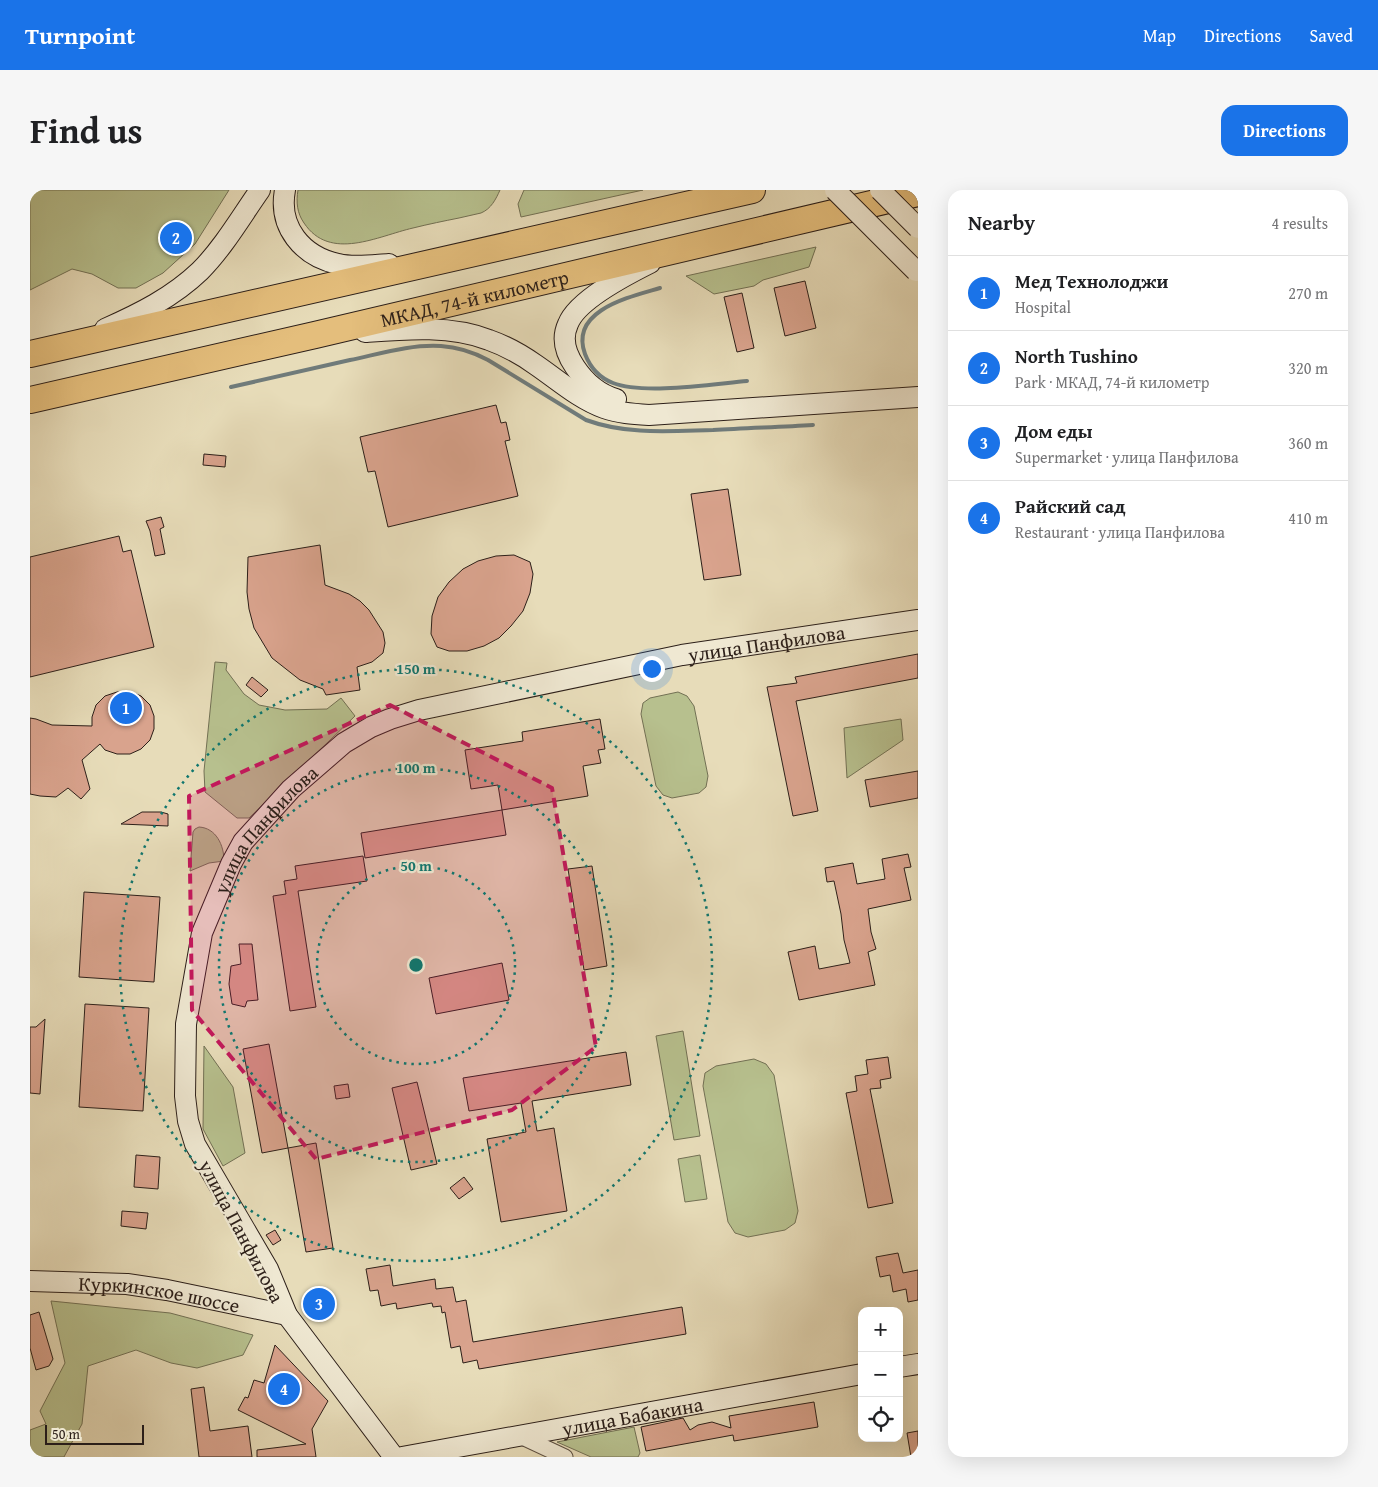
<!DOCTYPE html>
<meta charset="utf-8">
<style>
body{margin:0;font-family:"Gentium Book Plus",serif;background:#f6f6f6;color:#202124}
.controls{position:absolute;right:15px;bottom:15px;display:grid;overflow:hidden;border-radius:10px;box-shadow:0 5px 20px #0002}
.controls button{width:45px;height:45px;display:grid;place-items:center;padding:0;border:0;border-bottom:1px solid #e0e0e0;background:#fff;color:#202124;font:25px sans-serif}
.scale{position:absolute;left:15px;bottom:12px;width:99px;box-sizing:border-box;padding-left:5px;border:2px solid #2c1f19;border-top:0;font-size:14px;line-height:18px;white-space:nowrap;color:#2c1f19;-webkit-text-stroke:4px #efe8d2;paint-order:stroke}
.you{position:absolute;left:621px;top:478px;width:18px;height:18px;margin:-12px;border:4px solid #fff;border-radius:50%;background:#1a73e8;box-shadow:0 0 0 8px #1a73e833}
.badge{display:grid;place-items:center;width:32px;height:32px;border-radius:50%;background:#1a73e8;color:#fff;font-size:16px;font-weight:700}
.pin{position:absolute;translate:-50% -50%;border:2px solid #fff;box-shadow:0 1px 5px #0006}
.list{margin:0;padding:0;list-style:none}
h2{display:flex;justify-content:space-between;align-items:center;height:65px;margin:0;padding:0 20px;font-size:21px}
h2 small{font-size:16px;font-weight:400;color:#757577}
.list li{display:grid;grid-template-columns:32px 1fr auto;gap:15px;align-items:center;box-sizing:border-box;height:75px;padding:0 20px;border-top:1px solid #e0e0e0}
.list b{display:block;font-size:19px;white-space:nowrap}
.list p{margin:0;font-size:16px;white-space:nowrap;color:#757577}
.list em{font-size:16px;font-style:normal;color:#757577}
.icon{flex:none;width:28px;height:28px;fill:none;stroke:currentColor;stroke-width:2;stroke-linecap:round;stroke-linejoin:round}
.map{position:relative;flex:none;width:888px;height:1267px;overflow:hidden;border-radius:15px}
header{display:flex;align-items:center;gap:30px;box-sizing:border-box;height:70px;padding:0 25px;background:#1a73e8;color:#fff}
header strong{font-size:24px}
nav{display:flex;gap:28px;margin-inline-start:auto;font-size:18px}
.intro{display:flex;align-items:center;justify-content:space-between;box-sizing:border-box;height:120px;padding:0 30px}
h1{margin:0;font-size:35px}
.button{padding:12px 22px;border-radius:15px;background:#1a73e8;color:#fff;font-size:18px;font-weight:700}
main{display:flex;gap:30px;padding:0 30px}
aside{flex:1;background:#fff;border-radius:15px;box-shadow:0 5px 20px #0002}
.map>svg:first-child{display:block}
.green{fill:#b7c08e;stroke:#727054}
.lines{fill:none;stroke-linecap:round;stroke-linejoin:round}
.stream{stroke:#707b7a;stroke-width:4}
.building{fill:#d9a38d;stroke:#2c1f19}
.street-casing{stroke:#5b4e41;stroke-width:17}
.secondary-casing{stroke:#2c1f19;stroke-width:22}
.highway-casing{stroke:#2c1f19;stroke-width:28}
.street{stroke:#efe8d2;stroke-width:15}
.secondary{stroke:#efe8d2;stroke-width:20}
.highway{stroke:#e4be7c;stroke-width:26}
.secondary-bridge-casing{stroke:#2c1f19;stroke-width:22;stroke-linecap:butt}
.secondary-bridge{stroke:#efe8d2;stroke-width:20}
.marked{fill:#c2185b;fill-opacity:0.2;stroke:#c2185b;stroke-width:4;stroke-dasharray:10 6;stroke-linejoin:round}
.ring{fill:none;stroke:#0f766e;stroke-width:2.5;stroke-dasharray:2.5 5}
.labels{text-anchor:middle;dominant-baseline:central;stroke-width:4.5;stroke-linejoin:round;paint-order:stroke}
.street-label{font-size:20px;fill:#2c1f19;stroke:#efe8d2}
.centre{fill:#0f766e;stroke:#efe8d2;stroke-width:2.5}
.ring-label{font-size:15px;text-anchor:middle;font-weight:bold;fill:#0f766e;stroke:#efe8d2;stroke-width:4.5;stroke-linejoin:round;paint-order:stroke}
</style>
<header>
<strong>Turnpoint</strong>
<nav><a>Map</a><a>Directions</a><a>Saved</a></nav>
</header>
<div class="intro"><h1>Find us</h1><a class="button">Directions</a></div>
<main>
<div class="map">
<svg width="888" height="1267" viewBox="0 0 888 1267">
<rect width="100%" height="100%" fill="#e7dcb9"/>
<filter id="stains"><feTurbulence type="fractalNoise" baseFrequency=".004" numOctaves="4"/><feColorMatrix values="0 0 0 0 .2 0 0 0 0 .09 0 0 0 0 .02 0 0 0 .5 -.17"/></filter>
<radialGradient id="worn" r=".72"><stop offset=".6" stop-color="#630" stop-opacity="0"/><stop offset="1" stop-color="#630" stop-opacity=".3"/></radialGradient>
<g class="green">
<path d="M0,0H199L165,54L133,83L106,98H88L62,84L42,79L0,100Z"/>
<path d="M268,0H470C466,9 461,19 451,23C444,25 436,26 429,28C414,31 399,34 383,38C348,46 300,72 274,33C267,23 266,12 268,0Z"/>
<path d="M494,0H613L491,27L488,14Z"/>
<path d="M786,57L779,77L733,90L724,96L684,104L656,86Z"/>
<path d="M185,472L197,473L196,480L214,504L229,515L255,520L297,519L311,508L325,526L219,628H207L175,602L174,581Z"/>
<path d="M648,502L657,506L664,516L678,586L676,597L669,603L642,608L633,605L626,596L611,524L613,513L620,508Z"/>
<path d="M871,529L873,550L817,588L814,538Z"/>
<path d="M169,637C186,638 194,655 194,671L179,673L160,681L163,642L165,639Z"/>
<path d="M653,841L670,946L644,950L626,846Z"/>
<path d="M174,856L203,897L215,963L193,976L173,939Z"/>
<path d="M724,869L736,874L744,885L768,1021L765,1033L755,1040L718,1047L705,1043L698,1032L673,896L675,883L686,876Z"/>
<path d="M670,965L677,1009L655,1012L648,969Z"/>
<path d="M21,1111L140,1123L223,1145L213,1165L167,1178L141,1173L106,1160L58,1176L52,1234L35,1265L34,1267H0V1240L16,1234L10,1221L35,1173Z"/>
<path d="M604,1237L610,1263L608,1267H561L527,1252Z"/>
</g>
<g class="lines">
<g class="stream">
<path d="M630,98C600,107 539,120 555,164C560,177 570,188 583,193C614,205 683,194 717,191"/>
<path d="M201,197C241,188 281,179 320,170C349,164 381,154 411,156C427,157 443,162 458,170L556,230C597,245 640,241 683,240C716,238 750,237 783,235"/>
</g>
</g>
<g class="building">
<path d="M775,91L786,138L755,146L744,98Z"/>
<path d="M712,103L724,158L707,162L694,107Z"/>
<path d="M466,215L471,233L476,232L480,250L475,251L488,306L358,337L345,281L338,282L330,247Z"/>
<path d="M174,264L196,266L195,277L173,275Z"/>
<path d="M698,299L711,385L674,390L661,304Z"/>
<path d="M131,327L134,337L130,339L135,364L125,366L120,341L116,331Z"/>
<path d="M89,346L93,362L101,360L124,457L0,487V367Z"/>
<path d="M290,355L295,395L319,404L330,411L339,420L353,442L355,453L353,463L342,472L327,477L330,500L296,505L293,499L270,490L242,468L224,438L219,419L217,402L218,367Z"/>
<path d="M484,365L500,372L503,384L500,403L493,421L481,436L469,448L454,456L437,461H419L407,457L401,444L402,426L408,407L419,392L433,379L448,371L466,366Z"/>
<path d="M888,464V488L766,511L788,621L763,626L737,497L767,493L765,487Z"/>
<path d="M222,487L238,500L231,507L216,495Z"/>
<path d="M99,501L111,506L120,515L124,526V539L120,550L111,559L100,564H87L75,560L70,554L52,570L60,599L51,609L38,598L26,607L10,606L0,604V528L6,529L22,535L62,536V527L66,515L75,506L87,502Z"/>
<path d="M570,529L575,559L568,560L571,573L553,576L558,606L472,620L468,595L441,599L435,560L493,551L492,542Z"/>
<path d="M888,581V608L840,617L835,590Z"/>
<path d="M472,620L476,645L335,668L331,643Z"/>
<path d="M112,622H131L138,624V636L91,634Z"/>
<path d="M878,664L881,677L874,678L881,710L838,719L841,742L846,759L838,762L845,795L769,810L758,762L785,756L789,779L820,773L814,750L811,724L804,691L797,692L795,678L823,673L827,694L855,689L852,669Z"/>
<path d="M333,666L337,691L268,701L286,817L260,821L243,706L256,704L254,691L267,689L265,676Z"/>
<path d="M562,676L577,776L554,780L538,679Z"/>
<path d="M54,702L130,707L124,792L49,787Z"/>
<path d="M209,754H222L228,810L217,811L215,817L202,814L199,794L201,776L211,774Z"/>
<path d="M472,773L479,810L406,824L399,788Z"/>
<path d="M55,814L119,818L113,921L49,917Z"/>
<path d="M15,829L10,904L0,903V837H6Z"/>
<path d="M239,854L258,958L232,963L213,859Z"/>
<path d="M596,862L601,895L502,911L507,941L524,938L537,1021L471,1032L457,949L496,942L491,913L439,921L433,888Z"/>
<path d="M858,867L861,888L850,890L851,898L840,899L863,1013L838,1018L816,903L827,901L825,886L838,884L836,870Z"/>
<path d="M387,892L407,974L381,980L362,898Z"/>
<path d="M318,894L320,907L306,909L304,896Z"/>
<path d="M286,953L303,1058L276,1062L258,958Z"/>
<path d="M106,965L130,967L128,999L104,997Z"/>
<path d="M434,987L443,999L429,1009L420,998Z"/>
<path d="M92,1021L118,1023L116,1039L91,1036Z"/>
<path d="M245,1040L251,1050L243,1055L236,1045Z"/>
<path d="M868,1063L873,1083L888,1080V1110L878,1112L876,1099L863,1102L860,1085L850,1087L846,1067Z"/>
<path d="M360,1075L363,1096L405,1089L406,1099L423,1097L426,1112L436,1110L443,1152L652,1117L656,1144L449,1179L447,1170L433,1173L430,1156L421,1158L415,1122L412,1123L411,1116L403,1117L402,1113L367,1119L366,1113L351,1116L348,1100L340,1101L336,1079Z"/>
<path d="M293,1100L303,1116L285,1127L275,1111Z"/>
<path d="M9,1122L23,1169L19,1176L6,1180L0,1158V1125Z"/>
<path d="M245,1155L298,1211L282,1239L286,1267H227V1260L276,1254L208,1220L215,1207L218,1208L224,1190L234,1193Z"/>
<path d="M174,1197L180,1241L218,1236L222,1267H169L161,1199Z"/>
<path d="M784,1212L788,1237L704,1251L703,1245L616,1261L611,1237L653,1228L660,1240L668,1235L682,1232L701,1238L699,1226Z"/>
<path d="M888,1241V1267H881L877,1243Z"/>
</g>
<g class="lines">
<g class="street-casing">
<path id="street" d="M488,1245L535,1267"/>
</g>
<g class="secondary-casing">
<g id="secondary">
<path d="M255,0C248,37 272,66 308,74C323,78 343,75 359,74"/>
<path d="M75,139C109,124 143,107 170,81C193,58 211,27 230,0"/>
<path d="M335,142C375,139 421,135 459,150C476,156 492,165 506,175C528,190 549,209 574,218C588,223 603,224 619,225L888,207"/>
<path d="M586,209C569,204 555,192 545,177C536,164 531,149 538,134C547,110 598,84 620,73"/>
<path id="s1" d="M0,1091L97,1094L137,1100L257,1125"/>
<path d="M869,1177L888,1174"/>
<path id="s2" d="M364,1267L257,1125L238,1079L165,954L158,931L155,906L156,834L172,743L201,674L213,652L261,599L314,553L341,537L360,529L389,520L652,465L888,430"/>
<path id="s3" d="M372,1267L832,1184"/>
</g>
</g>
<g class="highway-casing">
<g id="highway">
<path d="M0,164L722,0"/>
<path id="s4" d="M0,210L285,145L888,3"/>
</g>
</g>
<use href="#street" class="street"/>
<use href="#secondary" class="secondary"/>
<use href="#highway" class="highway"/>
<g class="secondary-bridge-casing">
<g id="secondary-bridge">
<path d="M805,0L886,81"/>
<path d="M850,0L888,38"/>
</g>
</g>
<use href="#secondary-bridge" class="secondary-bridge"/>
</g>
<path class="marked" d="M360,515L522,598L566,857L482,920L286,969L162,820L159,606Z"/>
<g class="ring">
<circle cx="386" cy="775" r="99"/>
<circle cx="386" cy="775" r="197"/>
<circle cx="386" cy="775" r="296"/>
</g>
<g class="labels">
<g class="street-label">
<text stroke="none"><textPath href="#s4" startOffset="456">МКАД, 74-й километр</textPath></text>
<text stroke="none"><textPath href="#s2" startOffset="1264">улица Панфилова</textPath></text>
<text stroke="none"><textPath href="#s2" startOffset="709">улица Панфилова</textPath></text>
<text transform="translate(212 1041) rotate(62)">улица Панфилова</text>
<text stroke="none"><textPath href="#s1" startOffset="130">Куркинское шоссе</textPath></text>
<text stroke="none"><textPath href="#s3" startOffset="234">улица Бабакина</textPath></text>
</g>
</g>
<circle cx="386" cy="775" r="8" class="centre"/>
<g class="ring-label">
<text x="386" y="484">150 m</text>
<text x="386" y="583">100 m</text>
<text x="386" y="681">50 m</text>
</g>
<rect width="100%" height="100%" filter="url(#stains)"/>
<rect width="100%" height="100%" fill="url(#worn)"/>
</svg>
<div class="controls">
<button>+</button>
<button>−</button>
<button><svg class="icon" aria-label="locate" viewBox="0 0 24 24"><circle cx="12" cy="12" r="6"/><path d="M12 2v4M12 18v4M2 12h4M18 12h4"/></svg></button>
</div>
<div class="scale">50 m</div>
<div class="you"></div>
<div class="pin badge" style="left:96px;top:518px">1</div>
<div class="pin badge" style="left:146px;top:48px">2</div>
<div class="pin badge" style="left:289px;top:1114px">3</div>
<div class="pin badge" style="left:254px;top:1199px">4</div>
</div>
<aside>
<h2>Nearby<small>4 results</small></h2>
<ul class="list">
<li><span class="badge">1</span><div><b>Мед Технолоджи</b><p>Hospital</p></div><em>270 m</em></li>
<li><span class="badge">2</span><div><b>North Tushino</b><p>Park · МКАД, 74-й километр</p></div><em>320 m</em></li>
<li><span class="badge">3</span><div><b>Дом еды</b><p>Supermarket · улица Панфилова</p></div><em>360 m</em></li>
<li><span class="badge">4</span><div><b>Райский сад</b><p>Restaurant · улица Панфилова</p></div><em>410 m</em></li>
</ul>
</aside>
</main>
